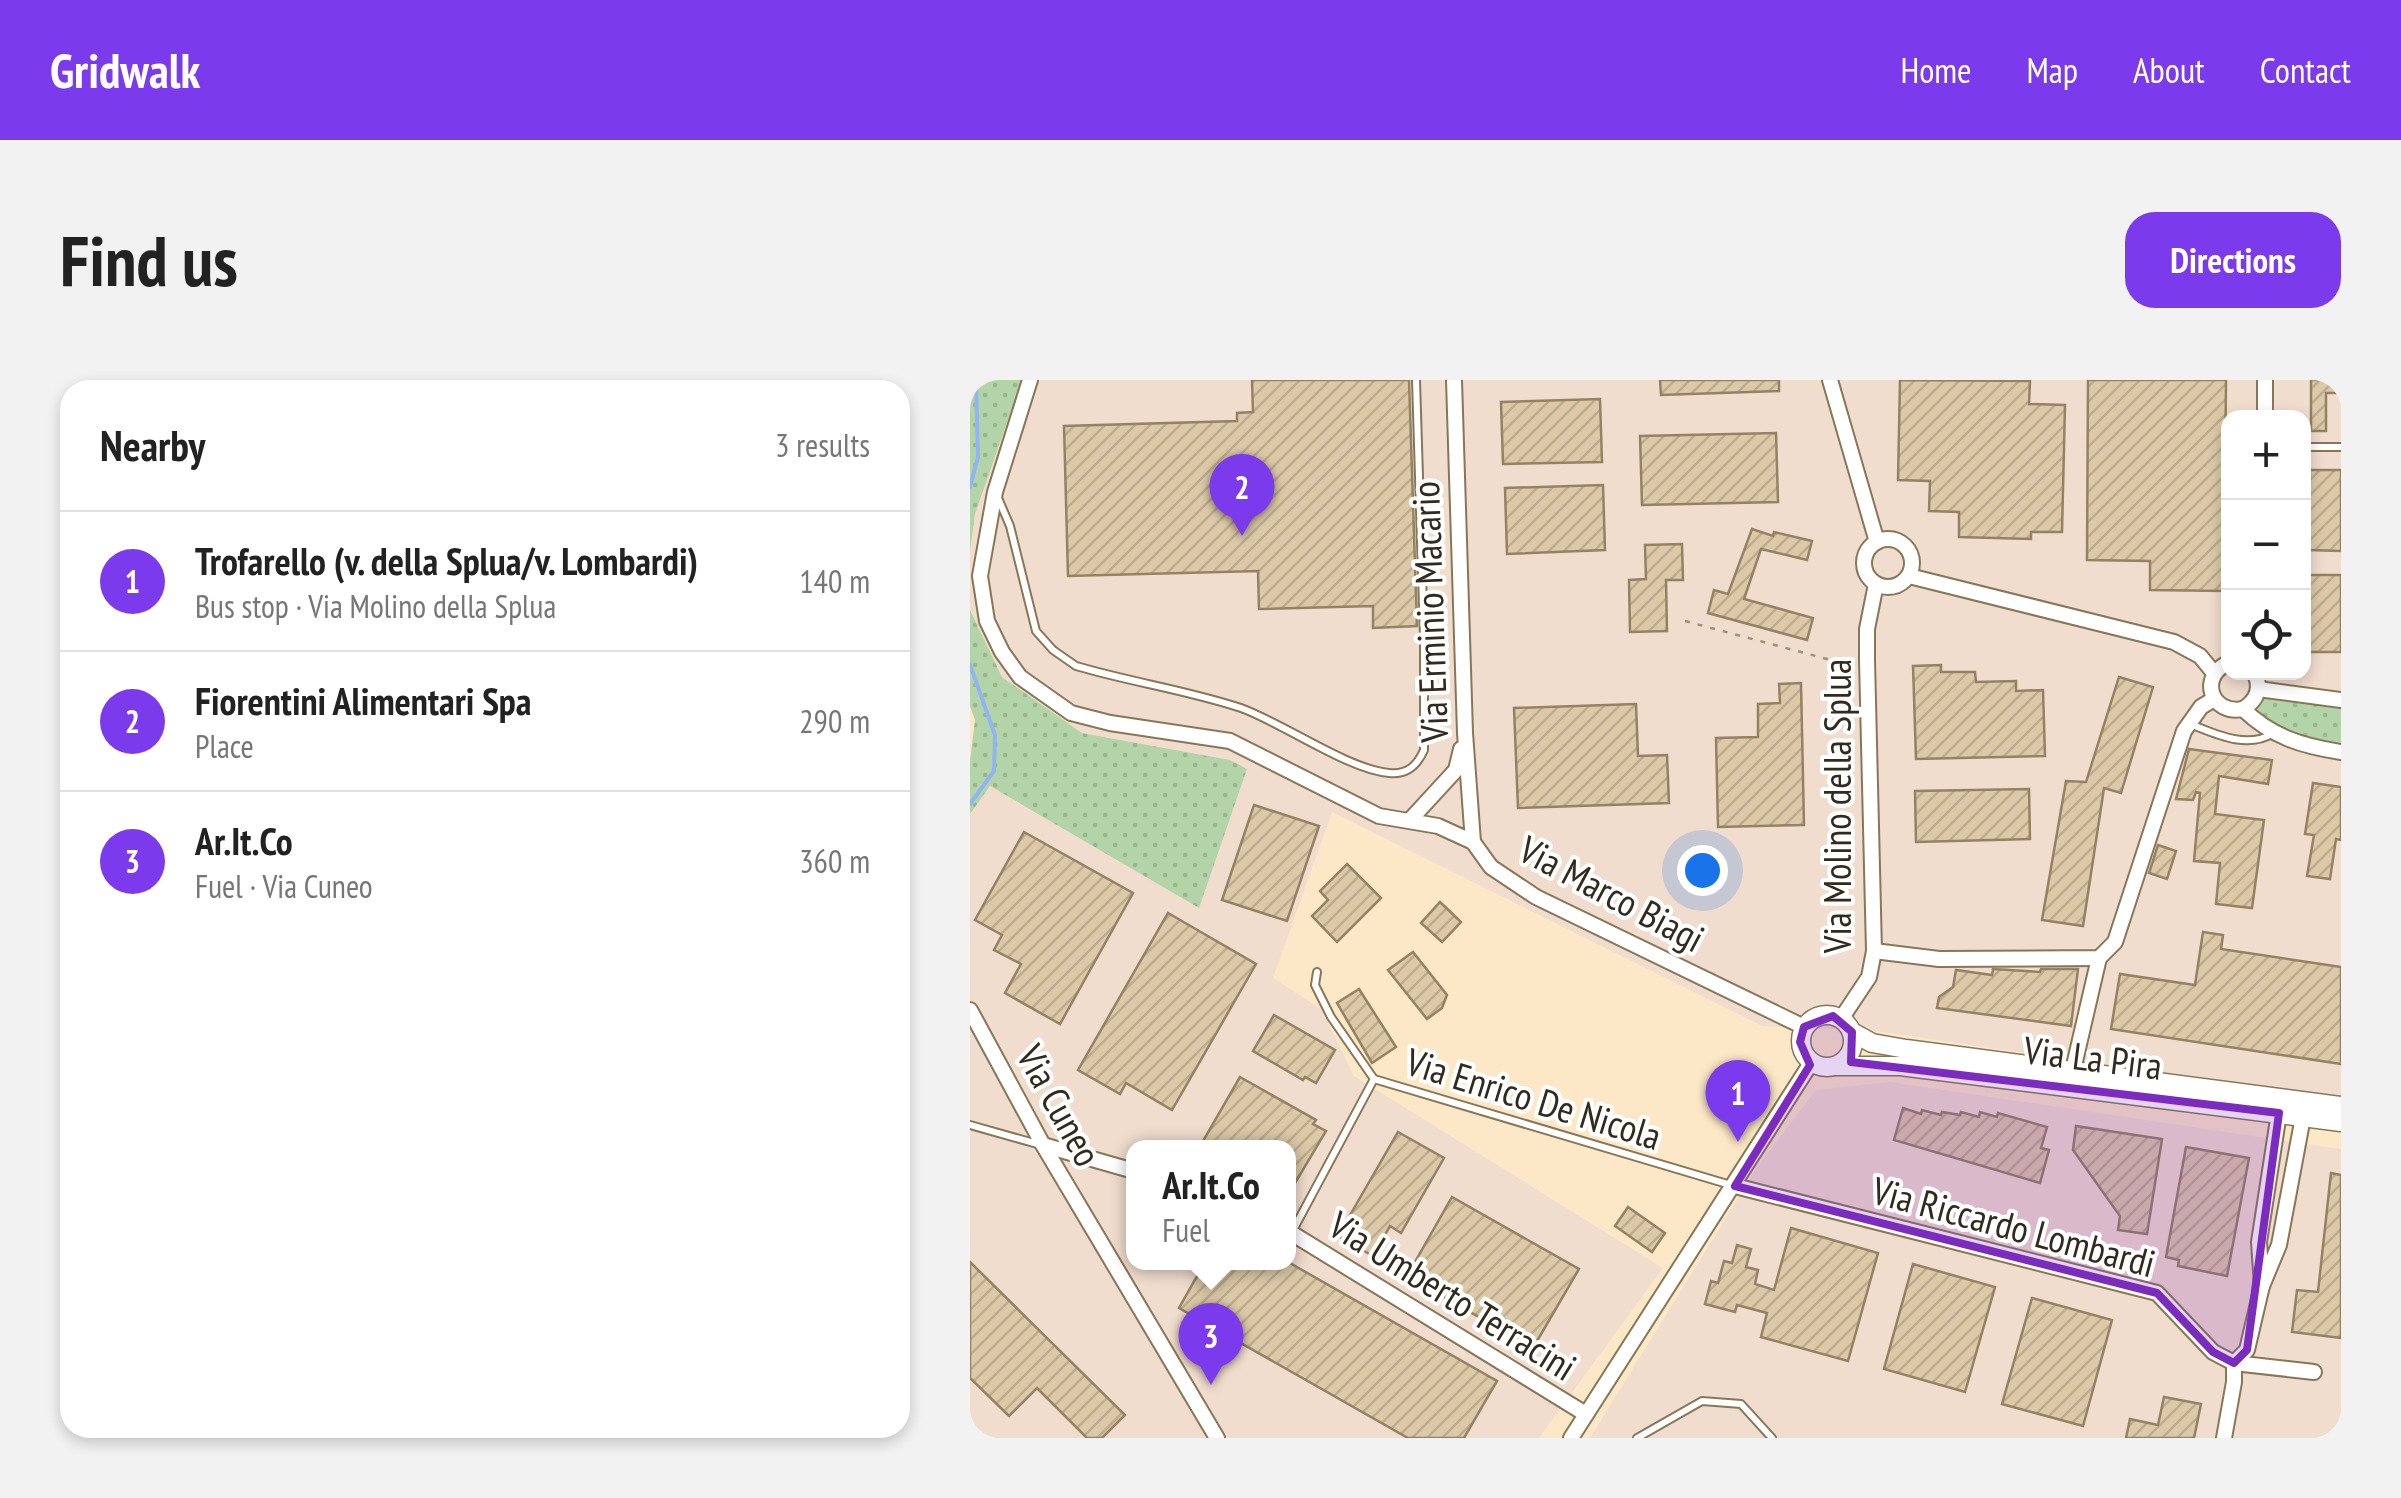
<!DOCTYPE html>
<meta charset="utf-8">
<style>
body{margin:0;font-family:"PT Sans Narrow",sans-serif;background:#f2f2f2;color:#222}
.controls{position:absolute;right:30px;top:30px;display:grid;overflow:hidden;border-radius:20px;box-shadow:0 5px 15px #0003}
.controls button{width:90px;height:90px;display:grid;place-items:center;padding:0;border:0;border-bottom:2px solid #e0e0e0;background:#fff;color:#222;font:50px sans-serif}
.you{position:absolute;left:732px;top:490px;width:35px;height:35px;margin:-25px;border:8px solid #fff;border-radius:50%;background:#1a73e8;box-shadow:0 0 0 15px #1a73e833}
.badge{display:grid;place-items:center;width:65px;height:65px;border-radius:50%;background:#7c3aed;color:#fff;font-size:32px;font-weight:700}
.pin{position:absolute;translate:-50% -82px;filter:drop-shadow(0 2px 5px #0008)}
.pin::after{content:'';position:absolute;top:52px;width:35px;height:30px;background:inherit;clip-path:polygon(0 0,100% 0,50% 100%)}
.popup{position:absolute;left:156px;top:760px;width:170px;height:130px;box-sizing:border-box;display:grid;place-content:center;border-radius:20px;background:#fff;filter:drop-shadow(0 2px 8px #0005);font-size:32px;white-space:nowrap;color:#767676}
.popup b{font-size:38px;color:#222}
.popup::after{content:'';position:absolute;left:50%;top:100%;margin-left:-20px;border:20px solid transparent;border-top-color:#fff}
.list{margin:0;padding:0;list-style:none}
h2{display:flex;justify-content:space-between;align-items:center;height:130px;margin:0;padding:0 40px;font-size:42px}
h2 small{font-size:32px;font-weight:400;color:#767676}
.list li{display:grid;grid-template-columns:65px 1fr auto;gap:30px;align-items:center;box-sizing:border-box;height:140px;padding:0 40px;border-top:2px solid #e0e0e0}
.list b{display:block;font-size:38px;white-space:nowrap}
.list p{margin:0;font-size:32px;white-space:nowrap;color:#767676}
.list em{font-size:32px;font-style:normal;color:#767676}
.icon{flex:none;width:55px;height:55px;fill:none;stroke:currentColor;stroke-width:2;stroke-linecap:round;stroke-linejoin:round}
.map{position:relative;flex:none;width:1371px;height:1058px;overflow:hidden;border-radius:30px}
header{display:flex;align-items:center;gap:60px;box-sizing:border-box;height:140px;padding:0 50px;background:#7c3aed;color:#fff}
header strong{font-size:48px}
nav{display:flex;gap:55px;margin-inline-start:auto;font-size:35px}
.intro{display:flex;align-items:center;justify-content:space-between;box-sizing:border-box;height:240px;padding:0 60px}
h1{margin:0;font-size:70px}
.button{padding:25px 45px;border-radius:30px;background:#7c3aed;color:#fff;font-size:35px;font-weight:700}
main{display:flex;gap:60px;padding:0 60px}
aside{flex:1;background:#fff;border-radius:30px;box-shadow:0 5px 15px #0003}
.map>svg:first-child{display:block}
.industrial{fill:#f1ddce;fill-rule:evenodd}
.grass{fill:url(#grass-dots)}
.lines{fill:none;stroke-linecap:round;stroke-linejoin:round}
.stream{stroke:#90b5f2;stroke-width:4}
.building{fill:url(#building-hatch);stroke:#948262;stroke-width:2.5}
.service-casing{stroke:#887757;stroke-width:10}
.minor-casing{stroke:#887757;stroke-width:18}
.tertiary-casing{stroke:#887757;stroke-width:21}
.path{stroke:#9f9179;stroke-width:2.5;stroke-dasharray:5 8;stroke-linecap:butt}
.service{stroke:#fff;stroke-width:6}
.minor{stroke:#fff;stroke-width:14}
.tertiary{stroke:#fff;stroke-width:18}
.marked{fill:#7b2cbf;fill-opacity:0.2;stroke:#7b2cbf;stroke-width:8;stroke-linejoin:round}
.labels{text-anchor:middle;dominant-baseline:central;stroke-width:8;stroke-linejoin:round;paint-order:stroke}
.street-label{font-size:38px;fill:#312a1d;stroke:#fff}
</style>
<header>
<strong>Gridwalk</strong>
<nav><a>Home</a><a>Map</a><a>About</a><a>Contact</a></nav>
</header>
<div class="intro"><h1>Find us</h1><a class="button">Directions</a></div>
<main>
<aside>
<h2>Nearby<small>3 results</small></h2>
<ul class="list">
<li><span class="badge">1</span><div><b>Trofarello (v. della Splua/v. Lombardi)</b><p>Bus stop · Via Molino della Splua</p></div><em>140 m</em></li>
<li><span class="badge">2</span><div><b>Fiorentini Alimentari Spa</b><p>Place</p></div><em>290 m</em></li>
<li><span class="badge">3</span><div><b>Ar.It.Co</b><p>Fuel · Via Cuneo</p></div><em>360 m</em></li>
</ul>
</aside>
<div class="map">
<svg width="1371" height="1058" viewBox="0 0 1371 1058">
<defs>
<pattern id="grass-dots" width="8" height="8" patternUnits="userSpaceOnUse" patternTransform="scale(2.5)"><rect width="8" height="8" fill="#b2d4a8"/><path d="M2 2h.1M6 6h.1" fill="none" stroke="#9ab690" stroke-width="1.8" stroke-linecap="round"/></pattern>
<pattern id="building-hatch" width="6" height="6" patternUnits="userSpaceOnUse" patternTransform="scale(2.5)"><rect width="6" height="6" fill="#dcc9a7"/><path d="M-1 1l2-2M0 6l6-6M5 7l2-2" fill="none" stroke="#bdad8f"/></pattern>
</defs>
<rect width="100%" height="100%" fill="#fce8c6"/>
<g class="industrial">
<path d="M52,0H1371V719L905,651L792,646L362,432L303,598L351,629L384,696L693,888L569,1058H0V434L19,406L229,528L260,380L112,353L32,297L0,230V172L5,134ZM1258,38H1334V292H1258ZM164,768H318V882H164Z"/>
<path d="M920,702L1371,769V1058H620L788,786L846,710Z"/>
</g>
<g class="grass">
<path d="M0,0H52L5,134L0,172Z"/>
<path d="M0,230L32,297L112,353L260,380L277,389L229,528L20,406L0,434V381L5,340L0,326Z"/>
<path d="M1294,317L1371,327V366C1339,363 1315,351 1288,334L1287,325Z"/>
</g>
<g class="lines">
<g class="stream">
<path d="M0,107L8,77L6,0"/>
<path d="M0,285L25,355L24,391L0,424"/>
</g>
</g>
<g class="building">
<path d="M282,0H439L447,246L403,248V226L289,229L288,191L98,196L94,46L267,41V33L283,32Z"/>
<path d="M690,0H809V11L691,15Z"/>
<path d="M930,0L1060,1L1059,24L1095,25L1092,152H1061V159L989,157V132L959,131L960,101L928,100Z"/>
<path d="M1118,0H1256L1254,211L1180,210V181L1117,180Z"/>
<path d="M1341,0H1371V13H1356V51H1341Z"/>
<path d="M630,19L632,82L533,84L531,22Z"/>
<path d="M806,53L808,122L672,125L670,56Z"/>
<path d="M1340,90H1371V171L1339,170Z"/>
<path d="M633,105L635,170L537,174L535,108Z"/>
<path d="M782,149L803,156L804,152L842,161L837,180L791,169L774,219L843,238L837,260L738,233L744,210L758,214Z"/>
<path d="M712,164L713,200H696L697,251L660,252L659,200L676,199L675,165Z"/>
<rect x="1334" y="195" width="37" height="77"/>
<path d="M971,285V292H1005L1006,302L1046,301V311L1073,310L1075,376L946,379L943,286Z"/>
<path d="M1149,297L1183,307L1151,413L1134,408L1113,546L1072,540L1096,401L1116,402Z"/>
<path d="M831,303L834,445L748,447L746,358L788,357V324L810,323L809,304Z"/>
<path d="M666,324L668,376L697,375L699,423L548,428L544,328Z"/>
<path d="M1219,369L1302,380L1298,404L1249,396L1245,434L1294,440L1282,528L1246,524L1250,483L1224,481L1230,413L1226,412L1223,420L1206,419Z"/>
<path d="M1343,403L1371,407V460L1366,459L1360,499L1337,496L1344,455L1335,454Z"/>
<path d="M1059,409L1060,459L946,462L945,411Z"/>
<path d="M284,425L349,446L317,541L252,520Z"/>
<path d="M54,452L163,513L90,644L35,613L51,584L24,570L32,555L5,540Z"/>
<path d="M1188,465L1206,471L1197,499L1179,493Z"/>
<path d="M377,484L411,518L367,562L342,536L358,520L350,511Z"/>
<path d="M470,522L491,542L472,562L451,543Z"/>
<path d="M198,533L286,584L202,730L156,703L150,714L108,690Z"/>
<path d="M1233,552L1253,555L1251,569L1371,587V684L1141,649L1150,594L1225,605Z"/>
<path d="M443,572L477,615L472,628L457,639L418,590Z"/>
<path d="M1023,589L1070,592L1071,589H1108L1101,646L967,628L969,617L983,607L986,590L1022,595Z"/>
<path d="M389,609L426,667L402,683L367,623Z"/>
<path d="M304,635L365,670L346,703L335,697L333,700L283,671Z"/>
<path d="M270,697L346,740L343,744L356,751L318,815V768H229Z"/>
<path d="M933,728L951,734L952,730L971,735L972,732L990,735L991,732L1009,737L1010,732L1027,737L1028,733L1077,747L1071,768L1079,770L1070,803L924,760Z"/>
<path d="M1106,746L1192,759L1177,854L1148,850L1150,836L1103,770Z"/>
<path d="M428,752L474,778L431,853L420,846L403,876L368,856Z"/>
<path d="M1216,767L1279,778L1257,896L1208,886L1209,880L1196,877Z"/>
<path d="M1361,793L1371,795V958L1322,952L1327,910L1348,912Z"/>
<path d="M482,817L609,889L563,968L437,896Z"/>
<path d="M658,827L695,853L682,872L645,846Z"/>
<path d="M821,848L908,873L878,981L791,957L797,933L767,925L765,932L735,924L741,901L748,903L754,881L762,883L767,865L781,869L776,887L788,890L785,904L804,910Z"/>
<path d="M0,882L155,1035L132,1058H117L67,1008L39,1036L0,998Z"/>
<path d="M235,882H318L527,1001L494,1058H438L209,928Z"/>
<path d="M943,884L1025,907L995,1012L914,989Z"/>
<path d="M1062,918L1142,940L1113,1046L1032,1024Z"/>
<path d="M1194,1017L1231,1024L1224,1058H1156L1160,1039L1188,1045Z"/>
</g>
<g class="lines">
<g class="service-casing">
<g id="service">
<path d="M1334,67H1371"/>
<path d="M28,118L40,146L66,251L83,270L106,286C160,302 217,310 271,328C313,343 377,389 419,393C437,395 447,386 454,370V258L446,0"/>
<path d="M1220,344C1246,354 1276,369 1302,354"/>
<path d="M347,592L345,605L361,637L404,699L764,806"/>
<path d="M0,745L71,765"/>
<path d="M322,852L404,699"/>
<path d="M667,1058L732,1021L771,1024L802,1058"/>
</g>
</g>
<g class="minor-casing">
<g id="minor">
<path d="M60,0L25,112L10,196L17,241L32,272L50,297L101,333L140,343L260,361L409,436L468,446L503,462L521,487L566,517L834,647"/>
<path d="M484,0L495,353L503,462"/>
<path d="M860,0L907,162"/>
<path d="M1295,38V0"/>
<circle cx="918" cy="183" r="24"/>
<path d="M939,196L1204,262L1230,276L1244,293"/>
<path d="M1258,283C1228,297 1241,335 1273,329C1288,320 1292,307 1284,292"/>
<path d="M1288,309L1371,320"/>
<path d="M1273,329C1302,357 1332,366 1371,372"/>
<path d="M440,440L486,390L491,369"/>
<path d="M904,571L969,579L1129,578L1145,562L1214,351L1231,327L1244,319"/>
<path d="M0,630L73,765L247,1058"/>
<path d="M871,639L899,597L904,571L897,280V249L906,204"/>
<path d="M1103,690L1129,578"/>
<path d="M1309,733L1289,862L1292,906L1309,865L1333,737"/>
<path d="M73,765L164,791"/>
<path d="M765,806L1187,913L1243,972L1264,983L1344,992"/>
<path d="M318,851L614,1033"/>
<path d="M601,1058L841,683"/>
<path d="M1254,1058L1264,1002V983L1277,970L1292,906"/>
</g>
</g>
<g class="tertiary-casing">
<g id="tertiary">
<circle cx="857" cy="661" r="26"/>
<path d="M882,652L902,663L936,669L1371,726"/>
<path d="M867,686H930L1371,742"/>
</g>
</g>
<path class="path" d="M715,241L857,279L886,280"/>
<use href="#service" class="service"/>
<use href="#minor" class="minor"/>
<use href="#tertiary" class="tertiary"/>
</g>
<path class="marked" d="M863,636L882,652L881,682L1309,733L1277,970L1264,983L1243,972L1187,913L765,806L840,685L830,662L834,647Z"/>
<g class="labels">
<g class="street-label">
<text transform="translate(459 232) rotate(-92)">Via Erminio Macario</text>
<text transform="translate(866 426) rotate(-90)">Via Molino della Splua</text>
<text transform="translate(642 513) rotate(28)">Via Marco Biagi</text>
<text transform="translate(1123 677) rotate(7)">Via La Pira</text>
<text transform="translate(564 718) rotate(17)">Via Enrico De Nicola</text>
<text transform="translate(90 725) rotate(61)">Via Cuneo</text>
<text transform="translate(1044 846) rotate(15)">Via Riccardo Lombardi</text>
<text transform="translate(483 915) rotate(32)">Via Umberto Terracini</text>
</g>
</g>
</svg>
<div class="controls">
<button>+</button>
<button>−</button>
<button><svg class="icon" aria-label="locate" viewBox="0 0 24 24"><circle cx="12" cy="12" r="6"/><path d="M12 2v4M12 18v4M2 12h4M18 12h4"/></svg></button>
</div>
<div class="you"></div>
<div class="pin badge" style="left:768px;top:762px">1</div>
<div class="pin badge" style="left:272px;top:156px">2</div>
<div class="pin badge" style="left:241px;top:1005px">3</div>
<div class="popup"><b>Ar.It.Co</b>Fuel</div>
</div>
</main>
